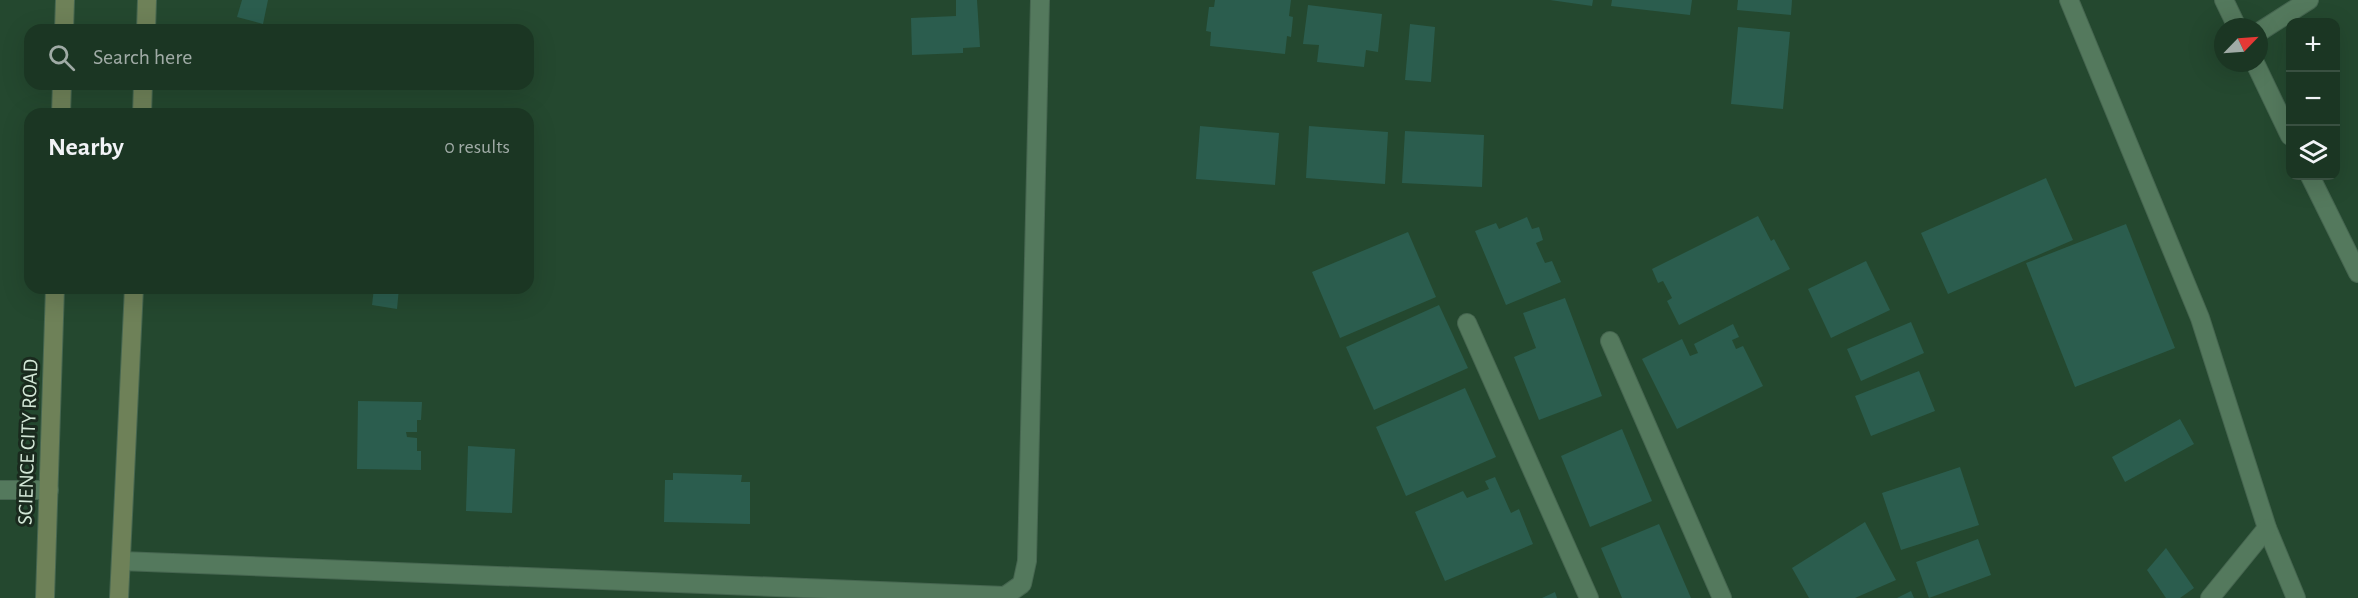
<!DOCTYPE html>
<meta charset="utf-8">
<style>
body{margin:0;font-family:"Alegreya Sans",sans-serif;background:#284130;color:#f1f3f6}
.controls{position:absolute;right:18px;top:18px;display:grid;overflow:hidden;border-radius:12px;box-shadow:0 6px 24px #0002}
.controls button{width:54px;height:54px;display:grid;place-items:center;padding:0;border:0;border-bottom:2px solid #395041;background:#1b3623;color:#f1f3f6;font:30px sans-serif}
.compass{position:absolute;left:2214px;top:18px;width:54px;height:54px;border-radius:50%;background:#1b3623;box-shadow:0 6px 24px #0002;rotate:65deg}
.list{margin:0;padding:0;list-style:none}
h2{display:flex;justify-content:space-between;align-items:center;height:78px;margin:0;padding:0 24px;font-size:26px}
h2 small{font-size:20px;font-weight:400;color:#a0aba6}
.icon{flex:none;width:33px;height:33px;fill:none;stroke:currentColor;stroke-width:2;stroke-linecap:round;stroke-linejoin:round}
.map{position:relative;flex:none;width:2358px;height:598px;overflow:hidden}
.search{position:absolute;background:#1b3623;box-shadow:0 6px 24px #0002;left:24px;top:24px;width:510px;height:66px;display:flex;align-items:center;gap:15px;box-sizing:border-box;padding:0 21px;border-radius:18px;color:#a0aba6;font-size:22px}
.panel{position:absolute;background:#1b3623;box-shadow:0 6px 24px #0002;left:24px;top:108px;width:510px;height:186px;border-radius:18px}
.map>svg:first-child{display:block}
.building{fill:#2b5d4e}
.lines{fill:none;stroke-linecap:round;stroke-linejoin:round}
.minor-casing{stroke:#466650;stroke-width:20}
.secondary-casing{stroke:#466650;stroke-width:20}
.minor{stroke:#54795d;stroke-width:18}
.secondary{stroke:#6e8158;stroke-width:18}
.labels{text-anchor:middle;dominant-baseline:central;stroke-width:6;stroke-linejoin:round;paint-order:stroke}
.street-label{font-size:21px;fill:#d3e7d7;stroke:#1a2a1e}
</style>
<div class="map">
<svg width="2358" height="598" viewBox="0 0 2358 598">
<rect width="100%" height="100%" fill="#24482f"/>
<g class="building">
<path d="M242,0H268L263,24L237,17Z"/>
<path d="M956,0H977L980,47L963,48V53L912,55L911,18L956,16Z"/>
<path d="M1215,0H1291L1289,16L1293,17L1291,37L1287,36L1285,54L1210,46L1211,32L1206,31L1209,7H1214Z"/>
<path d="M1550,0H1593L1592,6Z"/>
<path d="M1612,0H1692L1690,15L1611,6Z"/>
<path d="M1738,0H1792L1791,15L1737,10Z"/>
<path d="M1308,5L1382,14L1378,52L1366,50L1364,67L1317,62L1319,45L1303,44Z"/>
<path d="M1410,24L1435,27L1431,82L1405,80Z"/>
<path d="M1738,27L1790,32L1783,109L1731,104Z"/>
<path d="M1200,126L1279,133L1275,185L1196,179Z"/>
<path d="M1309,126L1388,132L1385,184L1306,178Z"/>
<path d="M1405,131L1484,135L1482,187L1402,183Z"/>
<path d="M2046,178L2073,240L1948,294L1921,233Z"/>
<path d="M1758,216L1771,241L1774,239L1790,269L1679,325L1667,301L1672,298L1663,281L1658,283L1652,269Z"/>
<path d="M1527,217L1532,229L1539,227L1543,240L1536,243L1545,263L1552,261L1561,282L1506,305L1475,231L1496,223L1499,229Z"/>
<path d="M2126,224L2175,348L2075,387L2026,263Z"/>
<path d="M1408,232L1436,297L1340,338L1312,272Z"/>
<path d="M1866,261L1890,310L1831,338L1808,289Z"/>
<path d="M374,288H399L397,309L372,305Z"/>
<path d="M1565,298L1602,396L1539,420L1514,357L1536,348L1523,313Z"/>
<path d="M1439,305L1468,368L1374,410L1346,347Z"/>
<path d="M1911,322L1924,353L1861,381L1847,349Z"/>
<path d="M1733,324L1739,337L1732,340L1736,349L1743,346L1763,386L1677,429L1642,359L1682,339L1690,356L1698,353L1694,344Z"/>
<path d="M1919,371L1935,411L1871,436L1855,396Z"/>
<path d="M1465,388L1496,457L1406,496L1376,427Z"/>
<path d="M358,401L422,402L421,420H417V432H406L407,437L417,438V451H421V470L357,469Z"/>
<path d="M2180,419L2194,444L2125,482L2112,457Z"/>
<path d="M1622,429L1652,501L1590,527L1561,456Z"/>
<path d="M468,446L515,449L512,513L466,511Z"/>
<path d="M1960,467L1979,525L1901,550L1882,493Z"/>
<path d="M673,473L742,475L741,482H750V524L664,522L665,480H673Z"/>
<path d="M1495,477L1511,513L1519,509L1533,544L1445,581L1415,512L1463,491L1467,498L1489,489L1485,481Z"/>
<path d="M1865,522L1896,580L1855,598H1809L1792,568Z"/>
<path d="M1659,524L1691,598H1622L1601,548Z"/>
<path d="M1978,539L1991,575L1929,598L1916,562Z"/>
<path d="M2166,548L2194,588L2180,598H2166L2147,570Z"/>
<path d="M1911,591L1914,598H1897Z"/>
<path d="M1555,592L1557,598H1542Z"/>
</g>
<g class="lines">
<g class="minor-casing">
<g id="minor">
<path d="M2069,0L2200,318L2267,528L2296,598"/>
<path d="M2224,0L2237,27"/>
<path d="M2259,32L2309,0"/>
<path d="M2255,63L2290,136"/>
<path d="M2310,176L2358,273"/>
<path d="M1467,323L1589,598"/>
<path d="M1610,341L1722,598"/>
<path d="M0,490H49"/>
<path d="M121,561L1005,596L1022,584L1027,561L1040,0"/>
<path d="M2210,598L2267,528"/>
</g>
</g>
<g class="secondary-casing">
<g id="secondary">
<path d="M64,30L65,0"/>
<path d="M146,30L147,0"/>
<path d="M61,114L62,84"/>
<path d="M142,114L143,84"/>
<path d="M45,598L55,288"/>
<path d="M119,598L134,288"/>
</g>
</g>
<use href="#minor" class="minor"/>
<use href="#secondary" class="secondary"/>
</g>
<g class="labels">
<g class="street-label">
<text transform="translate(28 442) rotate(-88)">SCIENCE CITY ROAD</text>
</g>
</g>
</svg>
<div class="controls">
<button>+</button>
<button>−</button>
<button><svg class="icon" aria-label="layers" viewBox="0 0 24 24"><path d="M12 4l9 5-9 5-9-5zM3 14l9 5 9-5"/></svg></button>
</div>
<svg class="compass" viewBox="-18 -18 36 36"><path d="M0-13l5 13h-10z" fill="#e53935"/><path d="M0 13l5-13h-10z" fill="#a0aba6"/></svg>
<div class="search"><svg class="icon" aria-label="search" viewBox="0 0 24 24"><circle cx="10" cy="10" r="6"/><path d="M15 15l6 6"/></svg>Search here</div>
<section class="panel">
<h2>Nearby<small>0 results</small></h2>
<ul class="list">
</ul>
</section>
</div>
